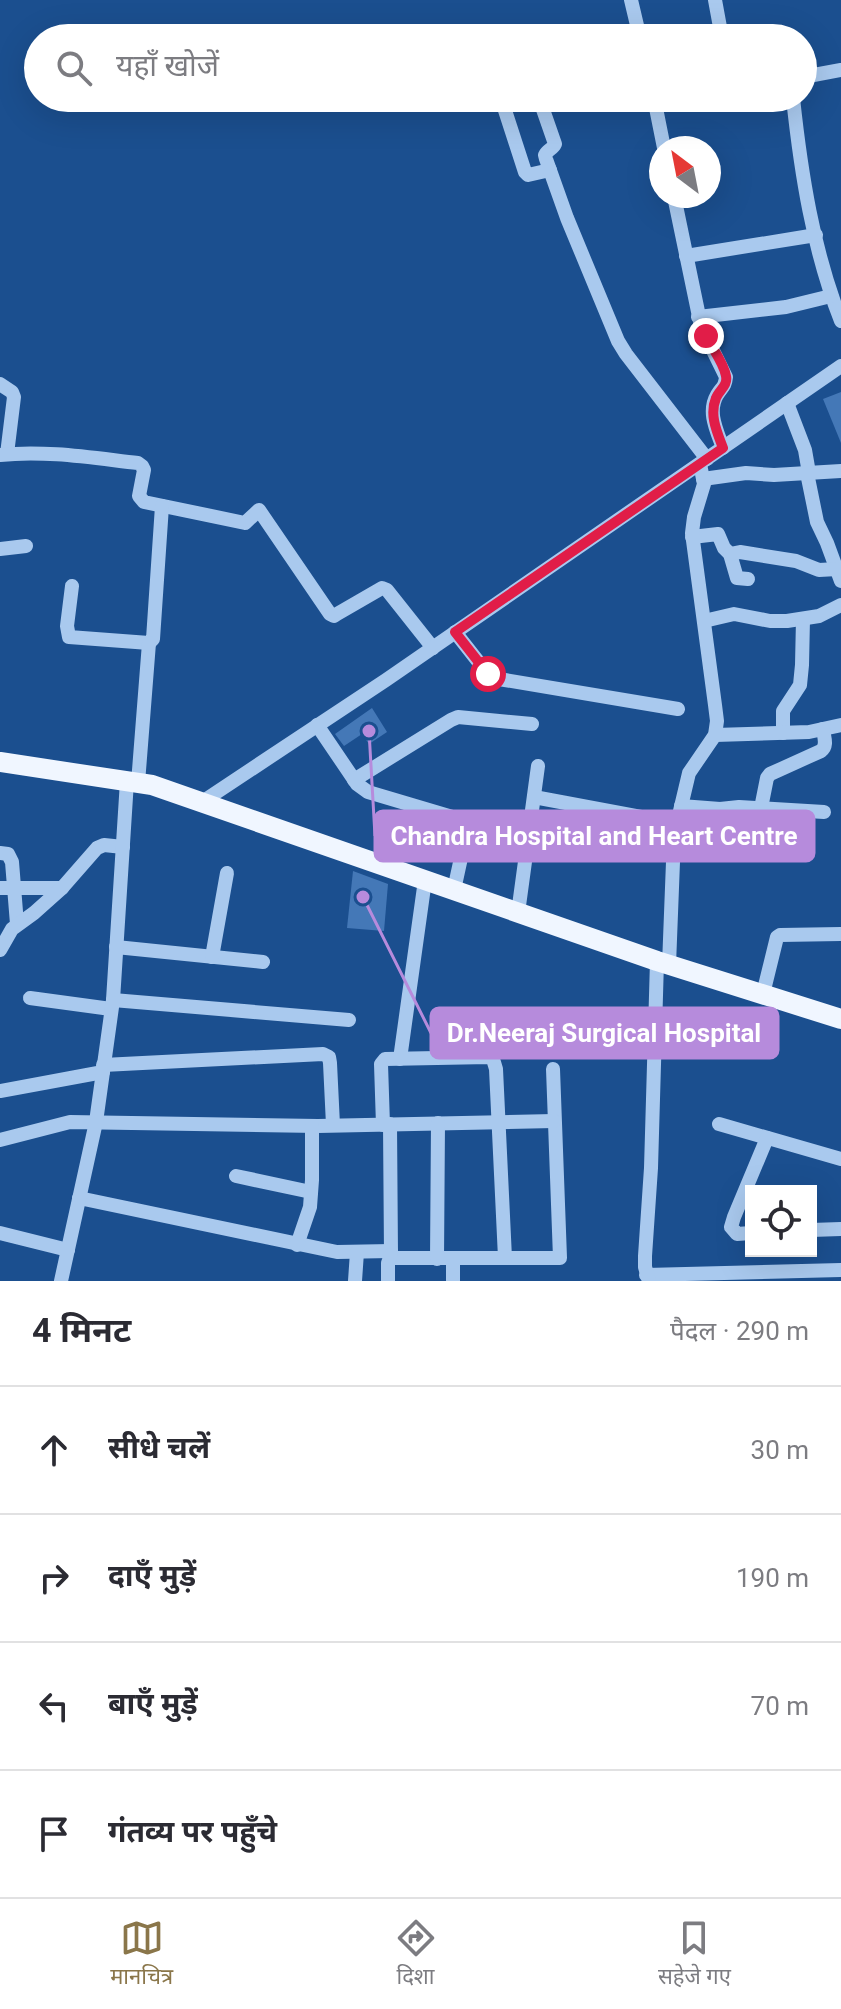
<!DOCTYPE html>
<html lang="hi">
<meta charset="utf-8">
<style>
body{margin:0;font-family:Roboto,"Noto Sans Devanagari",sans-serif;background:#f2f2f3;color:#2b2b33}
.controls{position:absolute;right:24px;bottom:24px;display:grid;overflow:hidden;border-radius:0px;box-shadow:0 8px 32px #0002}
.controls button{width:72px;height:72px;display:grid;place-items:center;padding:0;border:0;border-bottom:2px solid #e1e1e2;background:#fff;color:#2b2b33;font:40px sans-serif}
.compass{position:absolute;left:649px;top:136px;width:72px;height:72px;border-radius:50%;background:#fff;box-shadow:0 8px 32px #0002;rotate:328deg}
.stop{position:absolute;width:24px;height:24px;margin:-18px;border:6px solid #e11d48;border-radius:50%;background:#fff}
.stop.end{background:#e11d48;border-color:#fff;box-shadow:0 2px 8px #0008}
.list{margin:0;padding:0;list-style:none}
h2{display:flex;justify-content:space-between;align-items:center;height:104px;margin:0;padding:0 32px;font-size:34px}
h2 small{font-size:26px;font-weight:400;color:#7c7c81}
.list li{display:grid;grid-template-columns:52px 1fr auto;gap:24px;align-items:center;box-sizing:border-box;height:128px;padding:0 32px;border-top:2px solid #e1e1e2}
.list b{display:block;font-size:30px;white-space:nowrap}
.list em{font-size:26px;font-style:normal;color:#7c7c81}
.icon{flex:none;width:44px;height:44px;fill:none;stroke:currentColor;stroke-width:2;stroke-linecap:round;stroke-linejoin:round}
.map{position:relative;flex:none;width:841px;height:1281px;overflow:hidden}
.search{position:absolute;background:#fff;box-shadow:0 8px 32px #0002;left:24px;right:24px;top:24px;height:88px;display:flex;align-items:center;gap:20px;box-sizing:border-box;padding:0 28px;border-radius:44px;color:#7c7c81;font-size:30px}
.sheet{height:616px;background:#fff}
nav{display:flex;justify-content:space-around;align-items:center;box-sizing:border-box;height:112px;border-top:2px solid #e1e1e2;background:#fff;font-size:22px;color:#7c7c81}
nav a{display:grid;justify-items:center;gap:4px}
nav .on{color:#8a764a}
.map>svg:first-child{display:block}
.building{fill:#4478b7}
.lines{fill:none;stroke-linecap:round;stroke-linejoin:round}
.minor{stroke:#a9c9ee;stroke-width:14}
.major{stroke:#f0f6ff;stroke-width:20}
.route{stroke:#e11d48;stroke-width:10}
.leader{fill:none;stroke:#b68bdc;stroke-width:3}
.callout-dot{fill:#b68bdc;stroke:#1b4f8f;stroke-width:3}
.callout{fill:#b68bdc;stroke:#b68bdc;stroke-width:3}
.callout-label{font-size:26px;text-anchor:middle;font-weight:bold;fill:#fff}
</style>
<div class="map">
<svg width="841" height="1281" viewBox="0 0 841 1281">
<rect width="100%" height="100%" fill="#1b4f8f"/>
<g class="building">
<path d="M841,392V443L823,399Z"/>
<path d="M372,708L387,732L369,744L362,734L344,746L335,734Z"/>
<path d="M353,871L388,884L384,931L347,928Z"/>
</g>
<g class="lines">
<g class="minor">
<path d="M631,0L640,38"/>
<path d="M715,0L722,38"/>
<path d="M803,77L841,70"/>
<path d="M501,98L525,172L528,175L550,170"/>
<path d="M539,98L555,144C553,149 547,150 545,155L546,159L567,218L618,341L626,354L707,459"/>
<path d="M654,98L664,148"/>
<path d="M793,98C801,173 813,250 841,321"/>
<path d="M655,102L679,98"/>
<path d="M674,196L701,326L726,377C725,387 722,387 717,395C707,412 717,431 723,448"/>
<path d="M686,256L816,235"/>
<path d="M698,317L786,307L831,296"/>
<path d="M0,384L12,392L14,397L7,454"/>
<path d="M787,403L805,450L809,473"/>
<path d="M0,455C45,450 93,458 138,463L142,466L144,470L139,496L144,502L245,523L259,510L330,614L334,616L337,614L382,588L387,590L433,648"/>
<path d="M807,473L817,522L827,543L841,581"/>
<path d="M703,479L746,473L774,475L841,471"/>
<path d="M692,537L718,534L724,548L730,554L737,578L748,579"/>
<path d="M0,549L26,546"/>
<path d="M730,554L740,552L796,561L819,570L837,569"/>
<path d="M72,586L67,626L69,637L149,643L153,639L162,506"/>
<path d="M704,621L734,614L770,621H787L819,616L841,605"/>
<path d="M455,632L488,674L493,678L678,709"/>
<path d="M317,725L357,784L368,792L459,819L529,832"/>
<path d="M783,733V711L800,685L802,665L803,619"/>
<path d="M715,735L809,732L841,725"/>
<path d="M354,780L451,720L458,717L532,724"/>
<path d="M138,783L149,643"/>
<path d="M534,797L657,820"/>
<path d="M202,802L386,680L841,366"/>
<path d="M681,806L720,809L739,807L824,812"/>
<path d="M761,808L767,778L770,774L821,751C828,746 824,737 823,729"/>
<path d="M0,853L8,854L12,862L17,924"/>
<path d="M0,888H62"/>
<path d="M454,890L469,821"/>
<path d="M518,913L538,766"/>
<path d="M116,947L263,962"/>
<path d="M0,950L12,929L34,913L62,888L97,848L104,845L123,847"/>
<path d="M212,957L227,873"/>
<path d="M669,965L674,836L689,773L715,735L717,721L715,705L692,533L694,517L704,484L700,464"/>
<path d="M763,994L777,937L780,935L841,934"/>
<path d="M30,998L111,1009"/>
<path d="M113,1000L349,1020"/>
<path d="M400,1059L425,880"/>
<path d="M103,1065L323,1054L329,1057L330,1063L333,1125"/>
<path d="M0,1091L103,1072"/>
<path d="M390,1124L391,1255L394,1258H560L553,1069"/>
<path d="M719,1124L841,1159"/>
<path d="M383,1125L381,1064L385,1059L489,1057L493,1059L496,1069L505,1258"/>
<path d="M0,1140L70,1122L318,1126L554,1121"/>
<path d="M236,1176L311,1192"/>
<path d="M79,1198L337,1252L391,1251"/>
<path d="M811,1230L841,1229"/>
<path d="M0,1233L68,1250"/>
<path d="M751,1233L737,1234L731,1227L734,1217L767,1138"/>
<path d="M297,1245L310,1207L312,1180V1126"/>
<path d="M437,1259L438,1123"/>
<path d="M453,1259V1281"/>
<path d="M646,1275L841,1270"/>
<path d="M61,1281L96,1122L113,1000L127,781"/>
<path d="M355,1281L357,1252"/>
<path d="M388,1281V1263L391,1255"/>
<path d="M649,1281L645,1267V1256L651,1168L657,961"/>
</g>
<path class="major" d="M0,762L152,785L657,961L841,1019"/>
</g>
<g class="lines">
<path class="route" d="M488,674L455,632L723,448C717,432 709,415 716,398C719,390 728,386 726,376C724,363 712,348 706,336"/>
</g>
<path class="leader" d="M369 731L375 836M363 897L431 1033"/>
<g class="callout-dot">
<circle cx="369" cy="731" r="8"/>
<circle cx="363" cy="897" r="8"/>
</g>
<g class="callout">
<rect x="375" y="811" width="439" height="50" rx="8"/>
<rect x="431" y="1008" width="347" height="50" rx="8"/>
</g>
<g class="callout-label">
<text x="594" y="845">Chandra Hospital and Heart Centre</text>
<text x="604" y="1042">Dr.Neeraj Surgical Hospital</text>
</g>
</svg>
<div class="controls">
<button><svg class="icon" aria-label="locate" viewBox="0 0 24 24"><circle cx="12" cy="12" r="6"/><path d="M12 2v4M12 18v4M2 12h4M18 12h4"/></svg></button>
</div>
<svg class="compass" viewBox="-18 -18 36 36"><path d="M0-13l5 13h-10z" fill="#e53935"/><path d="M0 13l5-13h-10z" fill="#7c7c81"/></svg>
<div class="stop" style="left:488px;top:674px"></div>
<div class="stop end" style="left:706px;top:336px"></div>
<div class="search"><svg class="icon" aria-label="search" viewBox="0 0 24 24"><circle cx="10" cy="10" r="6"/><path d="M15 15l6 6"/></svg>यहाँ खोजें</div>
</div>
<section class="sheet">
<h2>4 मिनट<small>पैदल · 290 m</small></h2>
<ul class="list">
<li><svg class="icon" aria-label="ahead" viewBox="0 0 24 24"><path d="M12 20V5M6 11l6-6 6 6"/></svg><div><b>सीधे चलें</b></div><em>30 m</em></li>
<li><svg class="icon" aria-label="right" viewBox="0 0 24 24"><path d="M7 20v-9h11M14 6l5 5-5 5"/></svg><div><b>दाएँ मुड़ें</b></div><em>190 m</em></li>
<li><svg class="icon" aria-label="left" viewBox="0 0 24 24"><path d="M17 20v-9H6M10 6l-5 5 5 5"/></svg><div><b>बाएँ मुड़ें</b></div><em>70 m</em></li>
<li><svg class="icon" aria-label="arrive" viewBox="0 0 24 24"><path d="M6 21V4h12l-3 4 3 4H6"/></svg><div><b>गंतव्य पर पहुँचे</b></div></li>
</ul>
</section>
<nav>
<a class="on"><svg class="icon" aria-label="map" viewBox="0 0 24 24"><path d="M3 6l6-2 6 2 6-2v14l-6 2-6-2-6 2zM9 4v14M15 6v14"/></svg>मानचित्र</a>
<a><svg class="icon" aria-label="directions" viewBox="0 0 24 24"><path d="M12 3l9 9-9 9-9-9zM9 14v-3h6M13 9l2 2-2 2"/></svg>दिशा</a>
<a><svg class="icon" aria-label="saved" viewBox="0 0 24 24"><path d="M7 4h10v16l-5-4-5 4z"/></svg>सहेजे गए</a>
</nav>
